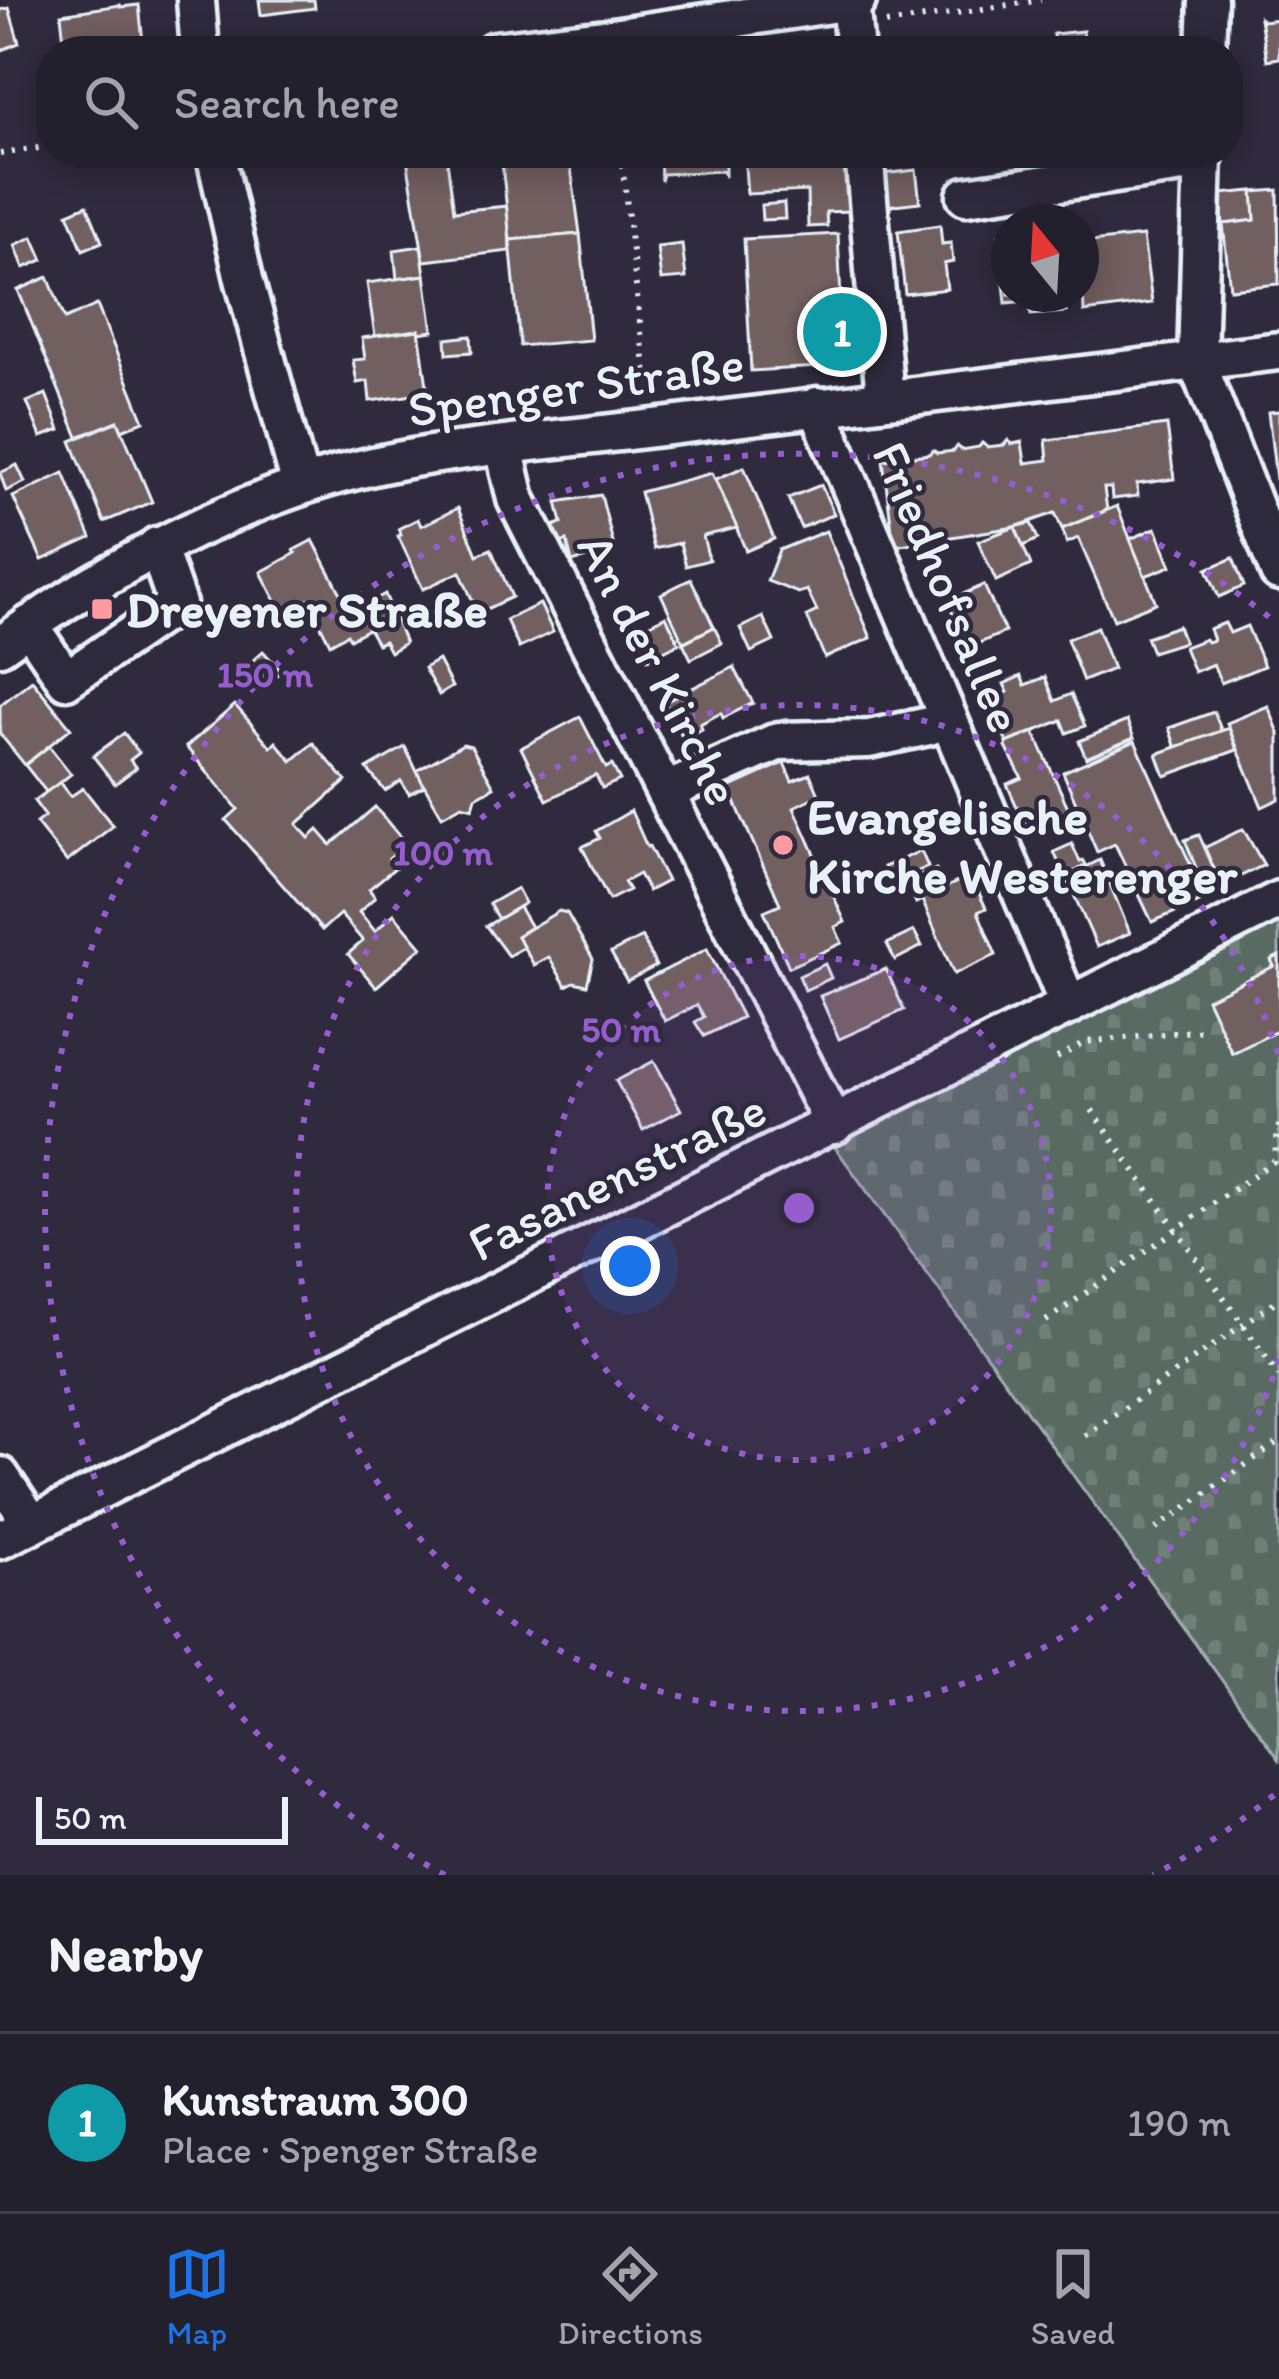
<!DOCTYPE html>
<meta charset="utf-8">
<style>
body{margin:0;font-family:Itim,sans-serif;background:#2f2d3a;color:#f1f3f6}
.compass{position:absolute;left:991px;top:204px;width:108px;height:108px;border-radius:50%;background:#23202e;box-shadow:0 6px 30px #0003;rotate:342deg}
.scale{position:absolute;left:36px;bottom:30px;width:252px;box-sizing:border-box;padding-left:12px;border:6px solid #e8f1f8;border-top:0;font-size:33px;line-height:42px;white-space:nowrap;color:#e8f1f8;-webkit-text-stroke:9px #2f2a3d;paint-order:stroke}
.you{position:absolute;left:630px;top:1266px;width:42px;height:42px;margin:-30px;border:9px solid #fff;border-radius:50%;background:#1a73e8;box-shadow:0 0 0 18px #1a73e833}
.badge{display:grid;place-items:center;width:78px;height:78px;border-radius:50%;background:#1a73e8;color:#fff;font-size:39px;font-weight:700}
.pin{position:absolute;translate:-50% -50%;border:6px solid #fff;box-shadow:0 3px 12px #0006}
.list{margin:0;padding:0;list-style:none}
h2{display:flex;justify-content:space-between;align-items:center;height:156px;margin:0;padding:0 48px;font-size:51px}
h2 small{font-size:39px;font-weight:400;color:#a3a3aa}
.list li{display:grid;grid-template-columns:78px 1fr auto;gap:36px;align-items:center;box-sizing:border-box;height:180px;padding:0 48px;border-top:3px solid #403e4a}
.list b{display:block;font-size:45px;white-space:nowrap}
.list p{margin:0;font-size:39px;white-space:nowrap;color:#a3a3aa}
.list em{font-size:39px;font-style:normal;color:#a3a3aa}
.icon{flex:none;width:66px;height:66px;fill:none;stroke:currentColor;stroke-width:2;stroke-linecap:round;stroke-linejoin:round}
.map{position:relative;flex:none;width:1279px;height:1875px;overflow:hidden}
.search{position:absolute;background:#23202e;box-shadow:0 6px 30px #0003;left:36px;right:36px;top:36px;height:132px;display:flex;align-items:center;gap:30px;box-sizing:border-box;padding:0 42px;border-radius:48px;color:#a3a3aa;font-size:45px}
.sheet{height:336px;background:#23202e}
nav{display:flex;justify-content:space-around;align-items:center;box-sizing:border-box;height:168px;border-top:3px solid #403e4a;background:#23202e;font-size:33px;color:#a3a3aa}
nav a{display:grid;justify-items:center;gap:6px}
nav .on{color:#1a73e8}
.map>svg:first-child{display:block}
.cemetery{fill:url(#cemetery-stones);stroke:#a0aead;stroke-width:3}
.building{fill:#725e5f;stroke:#e8f1f8;stroke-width:3}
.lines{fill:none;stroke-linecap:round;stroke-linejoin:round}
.minor-casing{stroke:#e8f1f8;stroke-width:45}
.path{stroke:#e8f1f8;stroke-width:6;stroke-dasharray:3 9;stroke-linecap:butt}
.minor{stroke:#2f2a3d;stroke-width:36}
.ring{fill:none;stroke:#965dcd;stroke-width:6;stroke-dasharray:6 12}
.poi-dot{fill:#ff9aa2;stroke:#2f2a3d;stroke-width:4.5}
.labels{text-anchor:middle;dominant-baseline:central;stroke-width:9;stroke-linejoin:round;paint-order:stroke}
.street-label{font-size:51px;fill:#e8f1f8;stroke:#2f2a3d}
.poi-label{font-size:51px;font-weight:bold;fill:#e8f1f8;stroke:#2f2a3d;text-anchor:start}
.centre{fill:#965dcd;stroke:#2f2a3d;stroke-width:6}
.ring-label{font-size:36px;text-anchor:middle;font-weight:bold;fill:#965dcd;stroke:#2f2a3d;stroke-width:9;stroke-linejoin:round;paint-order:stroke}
</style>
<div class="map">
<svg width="1279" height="1875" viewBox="0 0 1279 1875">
<defs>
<pattern id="cemetery-stones" width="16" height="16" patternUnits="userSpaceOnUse" patternTransform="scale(3)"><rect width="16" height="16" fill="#586a62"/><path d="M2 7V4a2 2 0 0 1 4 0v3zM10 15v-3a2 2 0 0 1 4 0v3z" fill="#708079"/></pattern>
</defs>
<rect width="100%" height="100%" fill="#2f2a3d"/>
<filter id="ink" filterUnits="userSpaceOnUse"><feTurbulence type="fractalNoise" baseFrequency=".00833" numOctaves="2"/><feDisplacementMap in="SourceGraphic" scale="24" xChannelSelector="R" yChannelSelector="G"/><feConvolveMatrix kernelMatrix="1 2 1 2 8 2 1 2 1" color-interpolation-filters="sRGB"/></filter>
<g filter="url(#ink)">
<path class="cemetery" d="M1279,921V1759L832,1143Z"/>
<g class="building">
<path d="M259,0H314L315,8L261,15Z"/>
<path d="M120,5V7L139,5L144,51H65L61,14Z"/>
<path d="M9,8L19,43L0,51V10Z"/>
<path d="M1278,15H1279V58L1267,60L1260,18L1263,21L1279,19Z"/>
<path d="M1083,31L1085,51H1055L1053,34Z"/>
<path d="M406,153H446L454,211L508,206L510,251L424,261Z"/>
<path d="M501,153H569L580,234L510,240Z"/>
<path d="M660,153H744L745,161L725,162V177L723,171L663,174L661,181Z"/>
<path d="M744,153H846L849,211L826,212L827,226L808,227L807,191L747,194Z"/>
<path d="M916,170L920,202L877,207L874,175Z"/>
<path d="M1278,190L1279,284L1230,289L1223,224L1255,220L1253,192Z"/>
<path d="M1253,191L1255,220L1223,224L1220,194Z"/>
<path d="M784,203L785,219L762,220L761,205Z"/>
<path d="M87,205L102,242L83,250L68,213Z"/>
<path d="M940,225L942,244L951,243L953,262L944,264L947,289L905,294L898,231Z"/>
<path d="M580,234L591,340L520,346L510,240Z"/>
<path d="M838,234L841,300L862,298L868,353L817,359L818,367L751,371L744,239Z"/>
<path d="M1009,234V294H1044V299L1006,303L999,235Z"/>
<path d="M1143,236L1152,303L1084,312L1081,243Z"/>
<path d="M33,237L43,260L24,268L15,245Z"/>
<path d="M682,244L686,278L661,280L657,247Z"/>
<path d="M421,246L425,275L397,279L394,250Z"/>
<path d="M425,275L433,331L419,333V330L375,336L367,283Z"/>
<path d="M48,277L65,319L97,305L144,421L122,430L118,421L78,437L18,290Z"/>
<path d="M1044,299V301L1065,299L1066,312L1031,315L1029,300Z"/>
<path d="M419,330L428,393L370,401L368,381L357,383L353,360L365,359L362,338Z"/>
<path d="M471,336L472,352L447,354L446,339Z"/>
<path d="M46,394L60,430L41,437L27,402Z"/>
<path d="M1279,411V479H1276L1268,412Z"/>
<path d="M118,421L152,502L104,522L71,441Z"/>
<path d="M1167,425L1174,479L1137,484L1138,496L1112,499L1111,488H1104L1107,510L1062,529L1055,513L1015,527L894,546L883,460L929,454L933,450L937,453L954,451L957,446L962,450L979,447L982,443L987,447L1004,445L1008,440L1012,444L1022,442L1025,463L1048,460L1046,440Z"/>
<path d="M17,465L25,482L6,491L0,473Z"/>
<path d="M744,467L774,539L746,551L716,479Z"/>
<path d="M64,473L91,538L42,560L13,497Z"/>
<path d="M712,473L737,528L703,536L709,560L686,566L680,543L654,549L640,492Z"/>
<path d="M821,485L834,514L801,528L788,498Z"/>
<path d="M601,495L613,543L593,549L595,556L572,562L567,541L557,544L553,526L562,523L557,502Z"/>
<path d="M1117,506L1156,603L1114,620L1078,538L1067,543L1062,529Z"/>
<path d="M458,508L477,555L491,549L512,597L478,613L460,572L423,589L398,536L401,535L398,529L418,519L421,526Z"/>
<path d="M1031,523L1038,539L1023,546L1015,527Z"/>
<path d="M1015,527L1031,565L996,581L978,541Z"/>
<path d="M1156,528L1171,566L1145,576L1130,539Z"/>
<path d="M826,531L871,638L825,658L807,616L817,611L807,590L798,593L767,581L779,550Z"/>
<path d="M313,540L351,613L358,610L368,629L350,639L347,634L330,644L308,600L282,613L261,572L296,553L294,550Z"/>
<path d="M1233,558L1244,586L1219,597L1207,569Z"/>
<path d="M691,579L714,627L683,642L661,594Z"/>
<path d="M984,585L1005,632L968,648L947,601Z"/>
<path d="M385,594L405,643L390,652L384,641L377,644L357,609Z"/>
<path d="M540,604L553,632L519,648L506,620Z"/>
<path d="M666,616L679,643L648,659L634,632Z"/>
<path d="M763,617L774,641L751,652L740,628Z"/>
<path d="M1225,623L1230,633L1247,626L1264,666L1221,683L1213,664L1194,672L1184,647L1205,639L1207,642L1213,640L1209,629Z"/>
<path d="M1178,626L1184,642L1152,652L1146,637Z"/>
<path d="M714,627L722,643L691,659L683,643Z"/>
<path d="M1097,627L1113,669L1083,681L1067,639Z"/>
<path d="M263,651L281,671L259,691L241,671Z"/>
<path d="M438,660L452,687L439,695L424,668Z"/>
<path d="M734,667L753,703L723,718L721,713L700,724L702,729L683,738L665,702Z"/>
<path d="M1021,676L1025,685L1045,677L1055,701L1071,694L1085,726L1067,733L1062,720L1007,743L989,700L1008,692L1004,684Z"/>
<path d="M32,680L71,728L25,765L0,734V705Z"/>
<path d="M235,705L271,747L276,742L292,761L313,743L346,781L297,824L309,838L318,830L331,845L375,807L406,844L389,859L396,867L369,889L375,897L359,912L375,931L394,914L422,947L376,987L348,954L363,941L340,914L322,930L226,820L238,809L186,747Z"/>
<path d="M1268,706L1279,733V799L1262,807L1227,723Z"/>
<path d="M1214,712L1222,732L1176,748L1169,728Z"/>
<path d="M580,717L606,768L612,765L620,780L602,788L596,775L547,800L521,748Z"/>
<path d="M1127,721L1134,738L1086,758L1079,741Z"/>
<path d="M1229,728L1237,750L1165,776L1157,754Z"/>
<path d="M1034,732L1070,812L1027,830L1007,784L1022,778L1006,747L1007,743Z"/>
<path d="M124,733L139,753L130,760L136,768L115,784L93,756Z"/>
<path d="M1135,741L1206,899L1152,922L1115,844L1097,852L1063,772Z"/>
<path d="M463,744L471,746L494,787L476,797L473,808L462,805L442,816L416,771Z"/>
<path d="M49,746L71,774L47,793L25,765Z"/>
<path d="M405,747L424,786L409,794L401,781L385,791L367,769Z"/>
<path d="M784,763L792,781L810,774L819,795L794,807L845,922L835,927L842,943L789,967L764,911L780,904L729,788Z"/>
<path d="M60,782L71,796L83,788L113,826L67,862L36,823L45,816L34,801Z"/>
<path d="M631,811L647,847L649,846L667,881L648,891L639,874L624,882L629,890L609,900L582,847L600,838L596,831Z"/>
<path d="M1243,829L1264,865L1222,885L1204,848Z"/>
<path d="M1199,835L1214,869L1200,878L1185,840Z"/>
<path d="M1072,844L1080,862L1084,861L1086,865L1065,877L1054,852Z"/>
<path d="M921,851L928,867L891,883L884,867Z"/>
<path d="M1100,860L1130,933L1097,947L1066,877Z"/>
<path d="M936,869L944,888L964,879L971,896L979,893L986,908L978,912L996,955L954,974L922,900L916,903L907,882Z"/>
<path d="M517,888L525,903L498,919L489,904Z"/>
<path d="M519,907L531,927L517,936L524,947L508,956L486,926Z"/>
<path d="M559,911L567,913L593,959L587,985L574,982L566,986L549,957L534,965L517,936Z"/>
<path d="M914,931L922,946L895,960L887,944Z"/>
<path d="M642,937L656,966L627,981L611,953Z"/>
<path d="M707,949L742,1017L704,1036L695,1022L704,1017L697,1005L665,1021L644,981Z"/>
<path d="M1279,956V1030L1232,1053L1207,999L1274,966L1271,960Z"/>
<path d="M825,964L831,978L805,990L799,976Z"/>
<path d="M886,969L904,1010L839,1039L820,996Z"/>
<path d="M654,1061L681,1110L643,1130L616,1081Z"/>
</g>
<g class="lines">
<g class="minor-casing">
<g id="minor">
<path d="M196,0L200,51"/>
<path d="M850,1L855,51"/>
<path d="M494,51L606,38L857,0"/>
<path d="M1206,51L1208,0"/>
<path d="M215,153L244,279L301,486"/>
<path d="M864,153L885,398"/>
<path d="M1203,153L1197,362L1279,572"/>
<path d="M966,196L1203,161"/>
<path d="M817,406L1069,1006"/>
<path d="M504,447L516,499L834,1125"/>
<path d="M29,625L66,680L177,604L157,546"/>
<path d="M0,646C92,579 189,525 296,488C403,450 525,444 637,430C851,402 1065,379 1279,351"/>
<path d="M665,792L779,741L869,739L929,726L948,718"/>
<path d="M0,1476L32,1524"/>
<path d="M0,1540L1279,900"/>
</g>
</g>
<g class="path">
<path d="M886,24L1041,0"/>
<path d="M621,153L648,394"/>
<path d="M0,154L51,146"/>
<path d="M1057,1058L1085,1042L1203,1030"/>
<path d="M1092,1110L1279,1376"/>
<path d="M1046,1321L1274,1161L1279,1124"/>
<path d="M1085,1436L1279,1299"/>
<path d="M1156,1529L1279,1441"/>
</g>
<use href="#minor" class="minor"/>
</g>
</g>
<circle cx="799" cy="1208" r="252" fill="#965dcd" fill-opacity=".12"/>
<g class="ring">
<circle cx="799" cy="1208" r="252"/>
<path d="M1279 1359A503 503 0 1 1 1279 1057"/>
<path d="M1274 1795A755 755 0 0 1 1153 1875M445 1875A755 755 0 1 1 1274 621"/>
</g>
<g class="poi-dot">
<rect x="90" y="597" width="24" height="24" rx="6"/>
<circle cx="783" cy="845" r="12"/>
</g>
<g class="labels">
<g class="street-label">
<text transform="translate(576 386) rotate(-8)">Spenger Straße</text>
<text transform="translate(948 587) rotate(67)">Friedhofsallee</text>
<text transform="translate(659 669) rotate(63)">An der Kirche</text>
<text transform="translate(617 1176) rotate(-26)">Fasanenstraße</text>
</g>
<g class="poi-label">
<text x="126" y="609">Dreyener Straße</text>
<text x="807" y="816">Evangelische<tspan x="807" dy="59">Kirche Westerenger</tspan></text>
</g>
</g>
<circle cx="799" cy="1208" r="18" class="centre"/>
<g class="ring-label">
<text x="265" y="687">150 m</text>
<text x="443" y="865">100 m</text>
<text x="621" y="1042">50 m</text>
</g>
</svg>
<svg class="compass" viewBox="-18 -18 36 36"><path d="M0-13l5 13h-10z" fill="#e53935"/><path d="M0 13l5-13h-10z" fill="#a3a3aa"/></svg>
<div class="scale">50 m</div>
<div class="you"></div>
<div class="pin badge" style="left:842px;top:332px;background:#0f9aa8">1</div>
<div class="search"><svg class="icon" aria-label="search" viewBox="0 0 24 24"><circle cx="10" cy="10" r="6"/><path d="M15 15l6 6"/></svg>Search here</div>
</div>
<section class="sheet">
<h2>Nearby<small></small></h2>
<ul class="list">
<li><span class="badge" style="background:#0f9aa8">1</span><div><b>Kunstraum 300</b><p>Place · Spenger Straße</p></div><em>190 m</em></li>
</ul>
</section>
<nav>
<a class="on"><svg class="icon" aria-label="map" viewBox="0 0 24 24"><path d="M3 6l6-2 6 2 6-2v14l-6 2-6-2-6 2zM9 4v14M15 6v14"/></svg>Map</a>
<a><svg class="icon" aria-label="directions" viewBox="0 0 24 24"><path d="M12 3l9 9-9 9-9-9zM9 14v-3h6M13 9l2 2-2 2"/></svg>Directions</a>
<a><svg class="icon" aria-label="saved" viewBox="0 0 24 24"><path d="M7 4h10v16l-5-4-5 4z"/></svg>Saved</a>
</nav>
